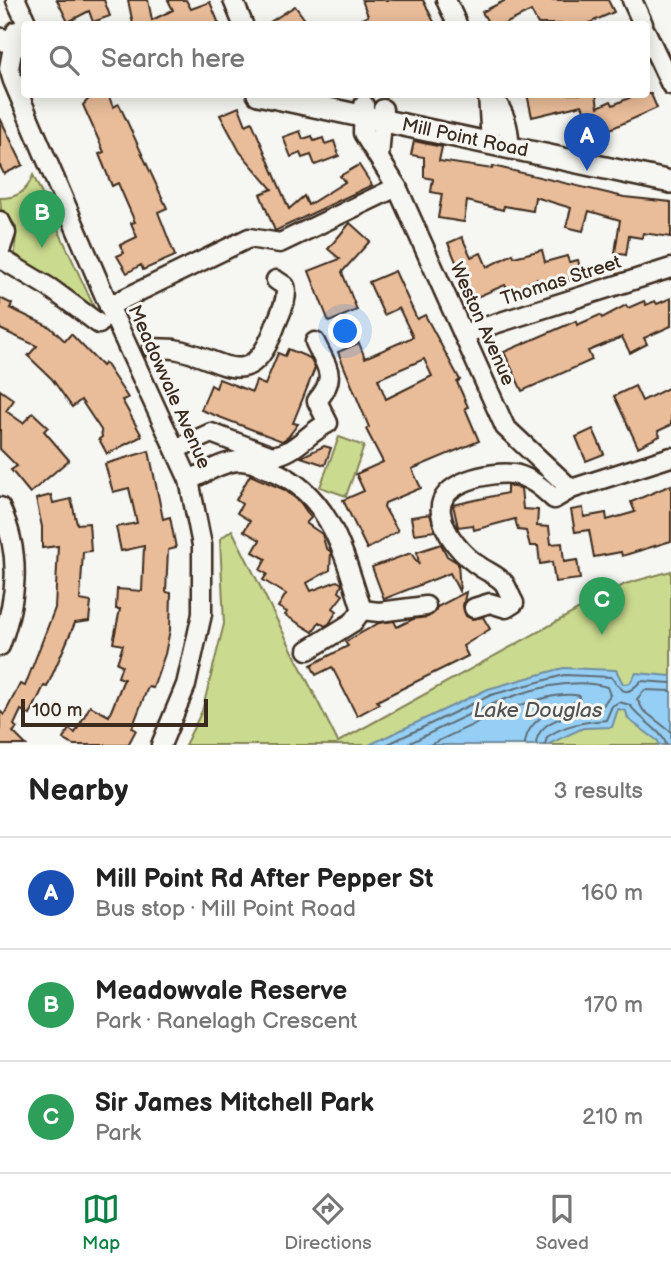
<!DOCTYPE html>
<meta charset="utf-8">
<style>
body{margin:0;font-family:"Balsamiq Sans",sans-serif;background:#f6f6f6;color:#222}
.scale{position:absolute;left:21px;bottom:18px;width:187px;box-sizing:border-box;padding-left:7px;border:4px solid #3b2a1e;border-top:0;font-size:19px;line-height:24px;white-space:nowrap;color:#3b2a1e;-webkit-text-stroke:5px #f6f6f2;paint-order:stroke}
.you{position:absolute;left:346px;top:332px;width:24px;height:24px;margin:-18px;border:5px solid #fff;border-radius:50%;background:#1a73e8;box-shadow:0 0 0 10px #1a73e833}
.badge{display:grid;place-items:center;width:46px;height:46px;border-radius:50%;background:#0b8043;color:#fff;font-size:23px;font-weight:700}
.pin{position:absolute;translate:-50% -58px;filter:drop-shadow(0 2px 4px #0008)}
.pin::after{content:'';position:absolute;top:37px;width:24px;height:21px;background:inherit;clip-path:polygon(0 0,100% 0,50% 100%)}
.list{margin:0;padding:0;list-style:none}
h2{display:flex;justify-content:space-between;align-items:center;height:91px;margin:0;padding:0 28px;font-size:30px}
h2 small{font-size:23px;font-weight:400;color:#767676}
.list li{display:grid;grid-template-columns:46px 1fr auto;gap:21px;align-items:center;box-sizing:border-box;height:112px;padding:0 28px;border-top:2px solid #e0e0e0}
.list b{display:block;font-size:26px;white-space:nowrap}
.list p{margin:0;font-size:23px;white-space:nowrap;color:#767676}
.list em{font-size:23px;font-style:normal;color:#767676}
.icon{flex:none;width:38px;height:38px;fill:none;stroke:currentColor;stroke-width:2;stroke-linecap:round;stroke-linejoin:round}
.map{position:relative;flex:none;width:671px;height:745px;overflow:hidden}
.search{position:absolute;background:#fff;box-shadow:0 4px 18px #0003;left:21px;right:21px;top:21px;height:77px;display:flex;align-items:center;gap:18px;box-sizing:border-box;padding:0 24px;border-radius:7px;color:#767676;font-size:26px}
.sheet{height:427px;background:#fff}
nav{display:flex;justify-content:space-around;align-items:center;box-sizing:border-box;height:98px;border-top:2px solid #e0e0e0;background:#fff;font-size:19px;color:#767676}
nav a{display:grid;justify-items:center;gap:4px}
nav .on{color:#0b8043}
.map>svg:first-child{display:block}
.green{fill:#cada8e;stroke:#828256;stroke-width:2}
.water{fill:#95cff5;stroke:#718d9f;stroke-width:2}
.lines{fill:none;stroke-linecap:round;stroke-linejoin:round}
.shore{stroke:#5f6c74;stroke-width:2}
.building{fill:#eabd9a;stroke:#3b2a1e;stroke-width:2;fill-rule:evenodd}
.minor-casing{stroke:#3b2a1e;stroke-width:23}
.major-casing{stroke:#3b2a1e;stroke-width:26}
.minor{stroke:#f6f6f2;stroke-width:18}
.major{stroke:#f6f6f2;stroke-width:21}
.labels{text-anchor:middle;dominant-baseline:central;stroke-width:6;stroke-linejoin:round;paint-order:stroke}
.street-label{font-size:19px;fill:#3b2a1e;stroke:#f6f6f2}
.water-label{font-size:21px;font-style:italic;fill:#525354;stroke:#f6f6f2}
</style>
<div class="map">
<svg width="671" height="745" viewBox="0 0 671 745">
<rect width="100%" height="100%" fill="#f6f6f2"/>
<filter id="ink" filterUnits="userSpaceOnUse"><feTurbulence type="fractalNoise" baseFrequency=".0143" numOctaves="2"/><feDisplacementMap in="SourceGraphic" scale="14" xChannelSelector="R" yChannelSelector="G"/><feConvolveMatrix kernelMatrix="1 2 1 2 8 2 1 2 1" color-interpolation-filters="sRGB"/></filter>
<g filter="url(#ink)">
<g class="green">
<path d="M33,175L95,309L15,254L16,226L1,209L0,198C17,198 27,192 33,175Z"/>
<path d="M339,437L364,446L346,496L320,487Z"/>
<path d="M232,530L338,742L625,584L671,571V745H185L202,711L224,624L220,539Z"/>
</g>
<path class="water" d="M563,668L616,670L623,684L630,683L636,673L671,676V745H659L658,741L628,719L626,711L618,709L612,727L583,728L547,745H369L488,689Z"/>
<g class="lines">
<g class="shore">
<path d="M671,691L645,690L637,699L643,710L671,732"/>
<path d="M386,745L491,695L564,675L611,677C623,692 625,698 641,681L671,683"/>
<path d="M406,745C460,719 546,669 607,687L610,695L600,710C580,714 537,716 536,745"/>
<path d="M430,745C464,729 545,687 580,696L579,701C557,708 526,718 525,745"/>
<path d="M545,745L547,737C566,724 584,722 606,720L612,706L619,702L630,705C638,718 665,733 666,745"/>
</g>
</g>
<g class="building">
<path d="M57,0H104L110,16L93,22L89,11L68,22Z"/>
<path d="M128,0H148L152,20L173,10L168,0H186L191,9L210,2L219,24H133Z"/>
<path d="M362,0H423L435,24H352L368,16Z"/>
<path d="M506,0H608L614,12L587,24H538L531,11L505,24H489L482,12Z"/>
<path d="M295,6L306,21L299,24H267Z"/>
<path d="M93,94H108L113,107L119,104L167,208L158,212L175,256L143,270L141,265L127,273L117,256L124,253L120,245L137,237L131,223L135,222L118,183L112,186L99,154L104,152L83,105Z"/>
<path d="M527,94H596L598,107L611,101L613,105L638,94H651L657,108L595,136L582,105L532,117Z"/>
<path d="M239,107L246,125L252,122L289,209L304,196L308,205L345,182L340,176L359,165L372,185L275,231L260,194L272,189L240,152L220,115Z"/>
<path d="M0,118L23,165L4,174L0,166Z"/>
<path d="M300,131L303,139L312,136L314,141L323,138L325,144L334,141L339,156L315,165L311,155L302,158L300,153L291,157L283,137Z"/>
<path d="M414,141L442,147L439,161L492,169L493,166L624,197L671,202V237L643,233L642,238L629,236L626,255L615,253L620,220L589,211L583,231L566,227L571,208L535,197L533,211L504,206L503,210L467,201L464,222L438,218L442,194L431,192L433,179L424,177V157L411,155Z"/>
<path d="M350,223L370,241L342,272L357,310L329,322L309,271L340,259L328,249Z"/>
<path d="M462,237L471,257L481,253L487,267L513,254L514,257L542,250L545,262L567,256L569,262L578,260L582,277L560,283L559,278L537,284L536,279L509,292L505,285L472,299L448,243Z"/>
<path d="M395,271L417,319L425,315L460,380L457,382L468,407L465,408L479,441L412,469L421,488L385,503L384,507L398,531L367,549L343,500L364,491L356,474L383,462L366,429L369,427L338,352L359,343L365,358L413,337L399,308L384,315L369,282ZM424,359L432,376L386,399L378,379Z"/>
<path d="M0,298L12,304L10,308L50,327L65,341L71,334L102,366L105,363L128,398L122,400L142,436L107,454L99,439L102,437L101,430L81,400L72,407L52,379L28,356L37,346L0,329Z"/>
<path d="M671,298V326L644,338L647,344L630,353L622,337L588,351L592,360L522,391L504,352L576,321L577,325L600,315L602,318L626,305L628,308L644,301L646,305L655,301L657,304Z"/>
<path d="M288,349L310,358L315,368L293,423L298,424L288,437L282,441L201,410L211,385L216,388L219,379L252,392L256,381L265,385L278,353L285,356Z"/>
<path d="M635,386L642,401L668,388L671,395V425L658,431L660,436L638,447L614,396Z"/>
<path d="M0,390L14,400L6,411L23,423L33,413L48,427L44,431L69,460L30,493L11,470L17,466L0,449Z"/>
<path d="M593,429L604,454L586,461L576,437Z"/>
<path d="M324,446L331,448L325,465L301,457Z"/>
<path d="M149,451L163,519L170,517L176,548L168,550L166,592L171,593L170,630L165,654L153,688L148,687L132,728L136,730L128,745H73L63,739L69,729L75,733L90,706L109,716L124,679L118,677L122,665L117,663L123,645L113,643L120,609H116L117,589L142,591L144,546L121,551L116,527L137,523L129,488L113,492L105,464Z"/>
<path d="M250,475L285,490L300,502L311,518L306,523L322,534L326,548L331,552L330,570L307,583L311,591L337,581L342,584L339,592L343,595L333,608L337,611L329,624L325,626L319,622L313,632L285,615L287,612L278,607L286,594L263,580L267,574L260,570L266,559L253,552L260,540L244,531L250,521L237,513L242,504L236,500Z"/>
<path d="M671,485V541L622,556L621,552L594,557L589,530L575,532L571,510L583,508L584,517L606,513L607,520L635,512L631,502Z"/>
<path d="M507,486L521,488L523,509L538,510L537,526L549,527L551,544L562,543L564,562L577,560L580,579L555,582L552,562L540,564L538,546H530L526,531L518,530L515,519L474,530L473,525L458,527L453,505L507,493Z"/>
<path d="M51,495L53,503L71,499L77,524L89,523L91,551L83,552L80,600L91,602L89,621L75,623L47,687L44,686L30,715L21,710L14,725L17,728L13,732L26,745H0V711L4,715L20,684L25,686L55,608L58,546L42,548V527L36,499Z"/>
<path d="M430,514L435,531L414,534L411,517Z"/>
<path d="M441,544L447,556L458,563L460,593L450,573L384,599L372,567L411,553L419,565L417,552Z"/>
<path d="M466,592L463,606L466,616L472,619L483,617L490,629L463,646L468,656L377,701L379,704L357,716L332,667L316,675L311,665L348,646L345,642L379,623L394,621L397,627L413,619L428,617L437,607Z"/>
</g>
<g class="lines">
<g class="minor-casing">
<g id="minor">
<path d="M16,0L27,24"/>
<path d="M233,0L243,24"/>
<path d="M446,0L457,24"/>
<path d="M632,0L643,24"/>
<path d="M16,31L9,68L13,81L109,306L189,480L202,545V614L186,685L161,745"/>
<path d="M646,32L671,85"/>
<path d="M488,94L491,144"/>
<path d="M491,94C504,112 510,126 509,148"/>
<path d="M364,105L363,133L397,187L505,427L571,489"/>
<path d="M379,158L383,109"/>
<path d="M0,221L6,233L0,251"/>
<path d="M0,258L50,288L99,324"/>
<path d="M109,306L249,238L280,243L397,187"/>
<path d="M463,334L671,268"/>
<path d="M152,348C160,349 167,348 174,349C222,357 249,397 275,327C279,315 289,299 285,286L276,280"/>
<path d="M176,449L211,433L272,456C296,453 307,433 328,423L317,401C338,376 327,368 315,342"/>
<path d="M189,480C204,474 223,461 240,461C251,461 261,466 271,470C331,494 344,555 362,610"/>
<path d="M0,507C22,554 17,599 0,646"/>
<path d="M474,608L490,603L506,608L514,603C510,596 508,589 504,583C498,576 490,573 482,568C464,557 444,535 441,513C436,482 492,471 513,474C528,476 544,489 554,499L571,489L671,457"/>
<path d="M362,610L379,612L426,606"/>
<path d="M308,650L353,622L362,610"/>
</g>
</g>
<g class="major-casing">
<g id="major">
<path d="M0,39L24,45"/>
<path d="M258,94L671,182"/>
</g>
</g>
<use href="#minor" class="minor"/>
<use href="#major" class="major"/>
</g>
</g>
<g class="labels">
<g class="street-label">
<text transform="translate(465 138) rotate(12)">Mill Point Road</text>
<text transform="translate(561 281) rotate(-18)">Thomas Street</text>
<text transform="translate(482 324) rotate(66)">Weston Avenue</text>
<text transform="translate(169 387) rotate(66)">Meadowvale Avenue</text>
</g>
<g class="water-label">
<text x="538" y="710">Lake Douglas</text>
</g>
</g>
</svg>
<div class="scale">100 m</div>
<div class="you"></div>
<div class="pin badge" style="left:587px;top:171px;background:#1a4fb4">A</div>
<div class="pin badge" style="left:42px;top:248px;background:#2e9e5b">B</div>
<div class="pin badge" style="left:602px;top:635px;background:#2e9e5b">C</div>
<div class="search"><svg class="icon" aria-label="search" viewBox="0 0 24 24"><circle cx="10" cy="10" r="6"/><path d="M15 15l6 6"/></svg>Search here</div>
</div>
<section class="sheet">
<h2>Nearby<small>3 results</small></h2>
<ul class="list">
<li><span class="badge" style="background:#1a4fb4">A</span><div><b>Mill Point Rd After Pepper St</b><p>Bus stop · Mill Point Road</p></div><em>160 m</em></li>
<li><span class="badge" style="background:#2e9e5b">B</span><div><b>Meadowvale Reserve</b><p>Park · Ranelagh Crescent</p></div><em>170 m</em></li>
<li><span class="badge" style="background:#2e9e5b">C</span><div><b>Sir James Mitchell Park</b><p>Park</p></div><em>210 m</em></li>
</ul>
</section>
<nav>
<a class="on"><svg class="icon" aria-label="map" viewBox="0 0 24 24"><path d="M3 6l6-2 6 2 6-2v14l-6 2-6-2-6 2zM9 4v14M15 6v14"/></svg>Map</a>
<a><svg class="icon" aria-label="directions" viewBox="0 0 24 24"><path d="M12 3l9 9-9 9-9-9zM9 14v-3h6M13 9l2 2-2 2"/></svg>Directions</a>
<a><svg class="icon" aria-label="saved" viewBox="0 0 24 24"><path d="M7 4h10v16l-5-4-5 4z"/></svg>Saved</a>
</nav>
